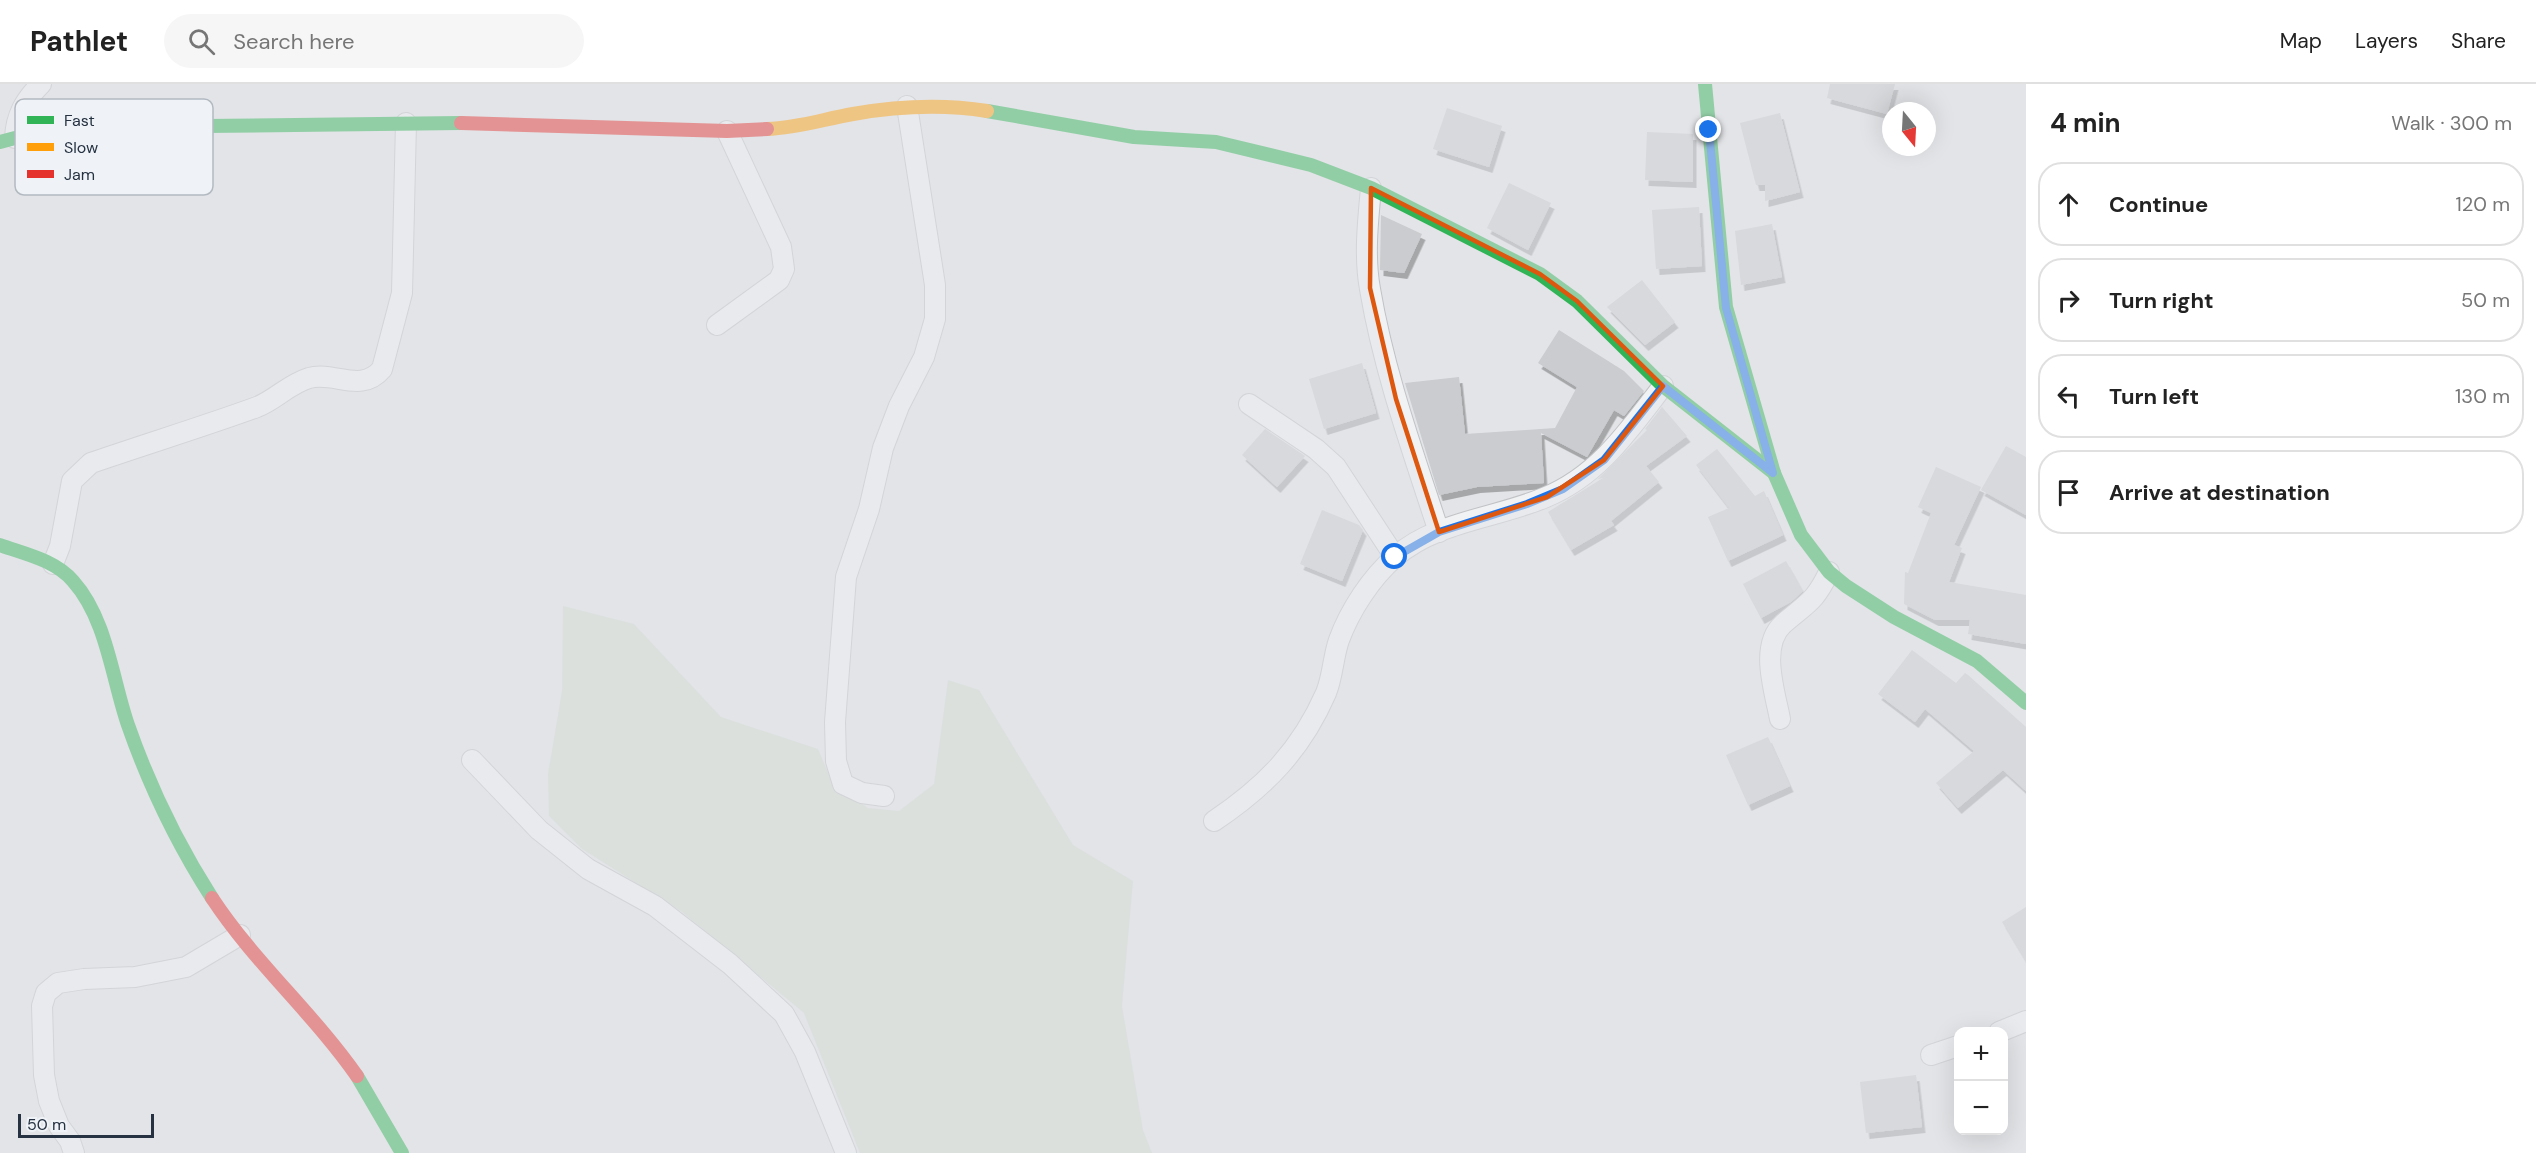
<!DOCTYPE html>
<meta charset="utf-8">
<style>
body{margin:0;font-family:"DM Sans",sans-serif;background:#f6f6f6;color:#222}
.controls{position:absolute;right:18px;bottom:18px;display:grid;overflow:hidden;border-radius:12px;box-shadow:0 6px 24px #0002}
.controls button{width:54px;height:54px;display:grid;place-items:center;padding:0;border:0;border-bottom:2px solid #e0e0e0;background:#fff;color:#222;font:30px sans-serif}
.compass{position:absolute;left:1882px;top:18px;width:54px;height:54px;border-radius:50%;background:#fff;box-shadow:0 6px 24px #0002;rotate:162deg}
.scale{position:absolute;left:18px;bottom:15px;width:136px;box-sizing:border-box;padding-left:6px;border:3px solid #263242;border-top:0;font-size:16px;line-height:21px;white-space:nowrap;color:#263242;-webkit-text-stroke:4px #eff3f7;paint-order:stroke}
.stop{position:absolute;width:18px;height:18px;margin:-14px;border:4px solid #1a73e8;border-radius:50%;background:#fff}
.stop.end{background:#1a73e8;border-color:#fff;box-shadow:0 2px 6px #0008}
.list{margin:0;padding:0;list-style:none}
h2{display:flex;justify-content:space-between;align-items:center;height:78px;margin:0;padding:0 24px;font-size:26px}
h2 small{font-size:20px;font-weight:400;color:#767676}
.list li{display:grid;grid-template-columns:39px 1fr auto;gap:18px;align-items:center;box-sizing:border-box;height:84px;margin:0 12px 12px;padding:0 12px;border:2px solid #e0e0e0;border-radius:24px}
.list b{display:block;font-size:22px;white-space:nowrap}
.list em{font-size:20px;font-style:normal;color:#767676}
.icon{flex:none;width:33px;height:33px;fill:none;stroke:currentColor;stroke-width:2;stroke-linecap:round;stroke-linejoin:round}
.map{position:relative;flex:none;width:2026px;height:1069px;overflow:hidden}
header{display:flex;align-items:center;gap:36px;box-sizing:border-box;height:84px;padding:0 30px;background:#fff;border-bottom:2px solid #e0e0e0}
header strong{font-size:28px}
nav{display:flex;gap:33px;margin-inline-start:auto;font-size:21px}
.search{width:420px;height:54px;background:#f6f6f6;display:flex;align-items:center;gap:15px;box-sizing:border-box;padding:0 21px;border-radius:33px;color:#767676;font-size:22px}
main{display:flex}
aside{flex:1;background:#fff}
.map>svg:first-child{display:block}
.green{fill:#d3dbd1}
.building{fill:#cacccf;filter:url(#shadow)}
.lines{fill:none;stroke-linecap:round;stroke-linejoin:round}
.street-casing{stroke:#c0c2c5;stroke-width:22}
.street{stroke:#f1f2f4;stroke-width:20}
.fast{stroke:#30b455;stroke-width:14}
.slow{stroke:#ff9f0a;stroke-width:14}
.jam{stroke:#e5322d;stroke-width:14}
.route{stroke:#1a73e8;stroke-width:8}
.marked{fill:none;stroke:#de570f;stroke-width:4.5;stroke-linejoin:round}
.key{fill:#eff3f7;stroke:#b3b9c1;stroke-width:1.5}
.key-label{font-size:16px;fill:#263242}
</style>
<header>
<strong>Pathlet</strong>
<div class="search"><svg class="icon" aria-label="search" viewBox="0 0 24 24"><circle cx="10" cy="10" r="6"/><path d="M15 15l6 6"/></svg>Search here</div>
<nav><a>Map</a><a>Layers</a><a>Share</a></nav>
</header>
<main>
<div class="map">
<svg width="2026" height="1069" viewBox="0 0 2026 1069">
<defs>
<filter id="shadow"><feDropShadow dx="3.5" dy="6" stdDeviation="0" flood-color="#0004"/></filter>
</defs>
<rect width="100%" height="100%" fill="#e2e4e7"/>
<path class="green" d="M563,522L634,540L721,633L818,665L833,700L868,724L899,727L934,700L948,596L979,606L1073,761L1133,797L1122,922L1143,1046L1152,1069H860L804,929L682,828L582,765L549,732L548,690L562,607Z"/>
<g class="building">
<path d="M1830,0H1895L1887,30L1827,14Z"/>
<path d="M1447,24L1502,42L1489,83L1433,65Z"/>
<path d="M1780,29L1800,108L1765,117V101H1756L1740,39Z"/>
<path d="M1647,48L1693,50V98L1645,96Z"/>
<path d="M1509,99L1551,119L1528,166L1487,144Z"/>
<path d="M1699,123L1702,182L1656,185L1652,126Z"/>
<path d="M1381,131L1422,150L1404,189L1380,186Z"/>
<path d="M1772,140L1782,193L1741,201L1735,147Z"/>
<path d="M1642,196L1675,238L1645,261L1607,223Z"/>
<path d="M1559,246L1624,287L1644,307L1624,332L1614,326L1587,373L1541,349L1544,399L1477,403L1439,411L1405,299L1459,293L1465,350L1555,344L1577,303L1538,279Z"/>
<path d="M1362,279L1376,329L1324,345L1309,295Z"/>
<path d="M1662,323L1687,352L1646,382L1659,398L1611,437L1614,441L1571,466L1548,428L1603,394L1598,395L1647,346L1645,345Z"/>
<path d="M1265,345L1305,372L1277,403L1242,371Z"/>
<path d="M2006,362L2026,373V431L1981,406Z"/>
<path d="M1717,365L1755,412L1764,407L1783,451L1728,477L1708,433L1729,424L1696,381Z"/>
<path d="M1936,383L1981,403L1954,461L1962,464L1949,498L2026,511V560L1968,550L1970,536H1935L1904,520L1905,488L1908,489L1931,429L1918,423Z"/>
<path d="M1322,426L1359,441L1363,446L1342,497L1300,480Z"/>
<path d="M1786,477L1803,507L1791,518L1761,534L1743,500Z"/>
<path d="M1912,566L1956,599L1965,589L1968,591L2026,643V707L2003,686L1958,724L1936,699L1974,667L1925,625L1915,638L1878,610Z"/>
<path d="M1768,653L1790,702L1748,721L1726,671Z"/>
<path d="M2026,823V878L2002,838Z"/>
<path d="M1916,991L1922,1043L1866,1049L1860,998Z"/>
</g>
<g class="lines">
<g class="street-casing">
<g id="street">
<path d="M15,54C16,31 25,16 41,0"/>
<path d="M1371,104C1368,137 1364,172 1370,205C1384,288 1413,368 1439,448"/>
<path d="M717,241L779,196L784,185L781,163L727,47"/>
<path d="M1249,320L1316,365L1336,383L1395,473"/>
<path d="M53,480L60,462L72,397L91,379C146,360 202,343 257,323C275,316 289,300 309,294C335,287 361,310 382,285L402,209L406,39"/>
<path d="M1780,635C1775,608 1759,562 1783,540C1807,519 1814,519 1829,488"/>
<path d="M472,676L539,746L588,785L655,822L730,880L784,930L805,968L846,1069"/>
<path d="M884,712L862,709L843,700L836,677L835,638L846,493L869,425L883,364L899,322L924,273L935,235V201L907,22"/>
<path d="M1214,737C1266,702 1301,666 1326,609C1333,592 1333,573 1339,556C1350,526 1371,494 1395,473C1436,437 1498,434 1546,413C1599,391 1629,346 1663,302"/>
<path d="M1999,948L2026,937"/>
<path d="M1931,971L1958,962"/>
<path d="M74,1069L70,1057L59,1042L49,1017L44,991L42,922L46,909L58,899L84,895L135,893L186,883L240,851"/>
</g>
</g>
<use href="#street" class="street"/>
<g class="fast">
<path d="M1705,0L1726,223L1774,389L1801,451L1829,488L1846,502L1894,533L1977,577L2026,619"/>
<path d="M987,27L1134,53L1216,58L1311,81L1371,104L1540,190L1577,217L1663,302L1774,389"/>
<path d="M0,58L15,54L204,42L461,39"/>
<path d="M0,461C25,470 55,476 73,497C107,535 112,595 128,641C149,701 178,761 212,814"/>
<path d="M357,992L402,1069"/>
</g>
<path class="slow" d="M767,45C798,44 824,35 853,30C899,22 942,20 987,27"/>
<g class="jam">
<path d="M461,39L727,47L767,45"/>
<path d="M212,814C254,878 313,929 357,992"/>
</g>
</g>
<g class="lines">
<path class="route" d="M1395,473L1439,448L1527,420L1563,405L1604,376L1663,302L1773,389L1726,224L1709,46"/>
</g>
<path d="M0 0H2026V1069H0ZM1371,104L1540,190L1577,217L1663,302L1604,376L1547,413L1439,448L1396,315L1370,204Z" fill="#e2e4e7" fill-opacity=".55" fill-rule="evenodd"/>
<path class="marked" d="M1371,104L1540,190L1577,217L1663,302L1604,376L1547,413L1439,448L1396,315L1370,204Z"/>
<rect x="15" y="15" width="198" height="96" rx="9" class="key"/>
<rect x="27" y="32" width="27" height="8" fill="#30b455"/>
<rect x="27" y="59" width="27" height="8" fill="#ff9f0a"/>
<rect x="27" y="86" width="27" height="8" fill="#e5322d"/>
<g class="key-label">
<text x="64" y="42">Fast</text>
<text x="64" y="69">Slow</text>
<text x="64" y="96">Jam</text>
</g>
</svg>
<div class="controls">
<button>+</button>
<button>−</button>
</div>
<svg class="compass" viewBox="-18 -18 36 36"><path d="M0-13l5 13h-10z" fill="#e53935"/><path d="M0 13l5-13h-10z" fill="#767676"/></svg>
<div class="scale">50 m</div>
<div class="stop" style="left:1395px;top:473px"></div>
<div class="stop end" style="left:1709px;top:46px"></div>
</div>
<aside>
<h2>4 min<small>Walk · 300 m</small></h2>
<ul class="list">
<li><svg class="icon" aria-label="ahead" viewBox="0 0 24 24"><path d="M12 20V5M6 11l6-6 6 6"/></svg><div><b>Continue</b></div><em>120 m</em></li>
<li><svg class="icon" aria-label="right" viewBox="0 0 24 24"><path d="M7 20v-9h11M14 6l5 5-5 5"/></svg><div><b>Turn right</b></div><em>50 m</em></li>
<li><svg class="icon" aria-label="left" viewBox="0 0 24 24"><path d="M17 20v-9H6M10 6l-5 5 5 5"/></svg><div><b>Turn left</b></div><em>130 m</em></li>
<li><svg class="icon" aria-label="arrive" viewBox="0 0 24 24"><path d="M6 21V4h12l-3 4 3 4H6"/></svg><div><b>Arrive at destination</b></div></li>
</ul>
</aside>
</main>
